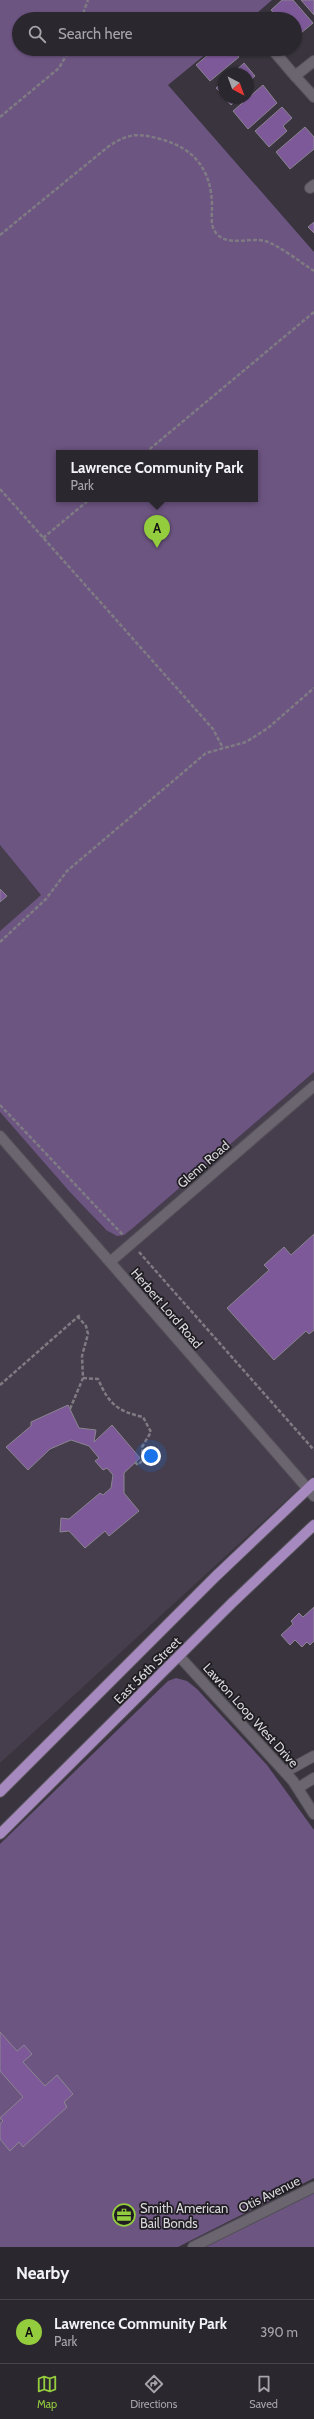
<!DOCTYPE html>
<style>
body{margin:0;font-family:Cabin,sans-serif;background:#332f36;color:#f1f3f6}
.compass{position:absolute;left:218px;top:68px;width:36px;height:36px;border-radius:50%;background:#2b272e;box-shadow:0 1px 3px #0004;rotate:139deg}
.you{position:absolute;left:151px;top:1456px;width:14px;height:14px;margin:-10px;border:3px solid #fff;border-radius:50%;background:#1a73e8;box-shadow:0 0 0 6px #1a73e833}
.badge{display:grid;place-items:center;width:26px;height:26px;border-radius:50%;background:#93cc3d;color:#111;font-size:13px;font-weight:700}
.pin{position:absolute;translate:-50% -33px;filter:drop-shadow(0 1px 2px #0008)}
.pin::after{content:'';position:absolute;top:21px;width:14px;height:12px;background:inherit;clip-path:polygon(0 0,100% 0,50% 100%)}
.popup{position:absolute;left:56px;top:450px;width:202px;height:52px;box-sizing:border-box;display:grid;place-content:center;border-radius:0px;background:#2b272e;filter:drop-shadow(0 1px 3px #0005);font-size:13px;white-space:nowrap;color:#a6a5aa}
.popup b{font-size:15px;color:#f1f3f6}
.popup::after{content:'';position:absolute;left:50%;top:100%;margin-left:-8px;border:8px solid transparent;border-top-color:#2b272e}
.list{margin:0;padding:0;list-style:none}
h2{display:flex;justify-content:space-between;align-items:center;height:52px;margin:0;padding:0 16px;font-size:17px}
h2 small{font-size:13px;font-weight:400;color:#a6a5aa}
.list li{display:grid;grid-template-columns:26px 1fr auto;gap:12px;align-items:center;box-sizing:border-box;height:64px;padding:0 16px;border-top:1px solid #47444a}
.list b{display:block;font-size:15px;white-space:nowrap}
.list p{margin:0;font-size:13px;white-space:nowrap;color:#a6a5aa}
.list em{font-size:13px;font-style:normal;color:#a6a5aa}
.icon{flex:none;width:22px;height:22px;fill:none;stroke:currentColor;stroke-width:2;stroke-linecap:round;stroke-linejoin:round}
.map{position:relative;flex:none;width:314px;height:2247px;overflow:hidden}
.search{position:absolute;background:#2b272e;box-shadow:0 1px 3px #0004;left:12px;right:12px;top:12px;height:44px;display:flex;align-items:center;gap:10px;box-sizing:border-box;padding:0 14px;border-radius:22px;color:#a6a5aa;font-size:15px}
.sheet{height:116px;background:#2b272e}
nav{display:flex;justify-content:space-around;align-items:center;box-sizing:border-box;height:56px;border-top:1px solid #47444a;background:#2b272e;font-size:11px;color:#a6a5aa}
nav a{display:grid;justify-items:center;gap:2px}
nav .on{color:#93cc3d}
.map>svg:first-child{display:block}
.built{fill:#463e4c}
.green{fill:#6d5582;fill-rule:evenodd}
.building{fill:#7d5999;stroke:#8a858f}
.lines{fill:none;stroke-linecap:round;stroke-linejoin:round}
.minor-casing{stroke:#545058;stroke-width:12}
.major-casing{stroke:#545058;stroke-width:12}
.path{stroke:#7f7b83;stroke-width:2.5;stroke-dasharray:4 2;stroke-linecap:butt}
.minor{stroke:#6a656f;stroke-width:10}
.major{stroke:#a689be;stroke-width:10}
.labels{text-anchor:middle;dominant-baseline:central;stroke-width:3.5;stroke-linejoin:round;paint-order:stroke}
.street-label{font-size:13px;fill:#d9d6dc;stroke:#1f1d21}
.poi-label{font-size:13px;fill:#d9d6dc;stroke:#1f1d21;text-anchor:start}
</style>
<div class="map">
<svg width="314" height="2247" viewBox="0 0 314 2247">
<rect width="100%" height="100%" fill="#39343d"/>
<g class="built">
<path d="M0,845L41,895L0,931Z"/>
<path d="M314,1072V1475L0,1763V1112L105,1230L133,1228Z"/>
</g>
<g class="green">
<path d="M0,0H272L250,19H19V49H212L168,85L314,252V1072L133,1228L124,1235L117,1236L106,1230L69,1191L0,1112V931L41,895L0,845ZM59,453H255V499H59Z"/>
<path d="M176,1678L187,1681L197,1689L267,1765L314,1830V2178L178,2247H0V1844L168,1681Z"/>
<path d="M314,2187V2247H193Z"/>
</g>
<g class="building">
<path d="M282,0H293L313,23L295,38V19H279L271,10Z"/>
<path d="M301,0H314V15Z"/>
<path d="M215,49L219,54L225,49H232L239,57L210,81L196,65Z"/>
<path d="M244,63L255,76L248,82V74H232Z"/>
<path d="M224,81V96L216,88Z"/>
<path d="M263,85L277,103L248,129L233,111Z"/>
<path d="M225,98H239L231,105Z"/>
<path d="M282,107L292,118L283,126L287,131L269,147L255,131Z"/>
<path d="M305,127L314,137V149L290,169L276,152Z"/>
<path d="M314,222V233L308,227Z"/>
<path d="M0,889L7,896L0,902Z"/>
<path d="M314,1234V1330L309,1334L306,1331L274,1360L227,1308L269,1270L264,1265L284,1247L291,1255Z"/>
<path d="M68,1405L79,1428L96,1430L94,1442L112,1425L140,1458L124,1473V1493L139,1511L109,1536L105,1531L85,1548L69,1531L60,1532L61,1518L69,1519L100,1493L103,1495L111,1488L113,1475L107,1468L103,1470L95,1461L99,1458L89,1446L71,1440L50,1449L28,1470L6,1447L31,1426V1422Z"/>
<path d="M314,1607V1641L310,1645L307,1642L302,1647L295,1640L290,1645L281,1635L293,1624L291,1621L299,1613L303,1617Z"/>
<path d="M0,2032L17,2051L24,2045L32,2054L23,2062L45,2086L57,2075L73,2094L64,2102L67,2107L23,2147L19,2142L10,2151L0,2139V2124L3,2121L0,2118L23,2097L0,2071Z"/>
</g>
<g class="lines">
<g class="minor-casing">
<g id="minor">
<path d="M272,49L295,76"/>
<path d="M314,61L295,76L314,97"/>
<path d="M310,188L314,185"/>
<path d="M0,1136L314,1496"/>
<path d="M110,1262L314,1086"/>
<path d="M179,1656L293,1781L314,1814"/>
<path d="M285,1772L314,1756"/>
<path d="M298,1788L314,1778"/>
<path d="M193,2247L314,2187"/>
</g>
</g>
<g class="major-casing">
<g id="major">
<path d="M0,1792L215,1577L314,1483"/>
<path d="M0,1834L234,1601L314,1525"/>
</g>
</g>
<g class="path">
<path d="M81,19L88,0"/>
<path d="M0,117L59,68L70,49"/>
<path d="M0,235L109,146C129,133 138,133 160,139C195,148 212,171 212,207C212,215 210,226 216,233C227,247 250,237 265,241C277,244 303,264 314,271"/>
<path d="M145,453L314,312"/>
<path d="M0,489L213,729L223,748"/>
<path d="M43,538L90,499"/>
<path d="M0,942L46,899L67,871L206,753L246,742L268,728L314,688"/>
<path d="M0,1105L123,1235"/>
<path d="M139,1252L314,1450"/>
<path d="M83,1378L98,1379C109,1404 117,1411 143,1417L151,1432L142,1447L143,1460L138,1465L135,1462"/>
<path d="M0,1385L81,1314"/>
<path d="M70,1409L83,1378L82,1356L88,1334L86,1326L78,1317"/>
</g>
<use href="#minor" class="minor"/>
<use href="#major" class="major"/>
</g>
<defs>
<g id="office-ring" transform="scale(1.15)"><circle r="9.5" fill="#1f1d21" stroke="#93cc3d" stroke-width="1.5"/><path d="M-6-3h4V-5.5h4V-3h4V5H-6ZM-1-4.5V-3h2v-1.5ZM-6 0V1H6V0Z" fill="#93cc3d"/></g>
</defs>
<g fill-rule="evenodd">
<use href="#office-ring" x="124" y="2215"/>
</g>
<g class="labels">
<g class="street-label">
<text transform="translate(203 1164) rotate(-41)">Glenn Road</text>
<text transform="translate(167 1308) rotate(49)">Herbert Lord Road</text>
<text transform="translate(147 1670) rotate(-45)">East 56th Street</text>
<text transform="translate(251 1715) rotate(48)">Lawton Loop West Drive</text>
<text transform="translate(269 2194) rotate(-26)">Otis Avenue</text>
</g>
<g class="poi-label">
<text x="140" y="2208">Smith American<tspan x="140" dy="15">Bail Bonds</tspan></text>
</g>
</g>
</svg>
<svg class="compass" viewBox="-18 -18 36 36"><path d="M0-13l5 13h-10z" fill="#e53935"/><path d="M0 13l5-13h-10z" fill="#a6a5aa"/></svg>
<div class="you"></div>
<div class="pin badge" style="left:157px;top:548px">A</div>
<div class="popup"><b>Lawrence Community Park</b>Park</div>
<div class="search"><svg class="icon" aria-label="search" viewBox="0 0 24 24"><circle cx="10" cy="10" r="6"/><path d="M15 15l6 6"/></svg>Search here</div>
</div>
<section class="sheet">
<h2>Nearby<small></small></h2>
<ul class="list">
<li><span class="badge">A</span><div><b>Lawrence Community Park</b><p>Park</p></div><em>390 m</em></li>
</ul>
</section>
<nav>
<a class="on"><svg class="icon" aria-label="map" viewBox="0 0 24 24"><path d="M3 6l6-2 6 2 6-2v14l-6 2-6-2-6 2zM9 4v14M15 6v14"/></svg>Map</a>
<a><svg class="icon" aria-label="directions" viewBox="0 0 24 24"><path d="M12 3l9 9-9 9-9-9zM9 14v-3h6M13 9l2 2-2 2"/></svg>Directions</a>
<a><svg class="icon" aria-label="saved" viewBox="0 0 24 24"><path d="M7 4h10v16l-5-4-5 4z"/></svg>Saved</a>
</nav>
